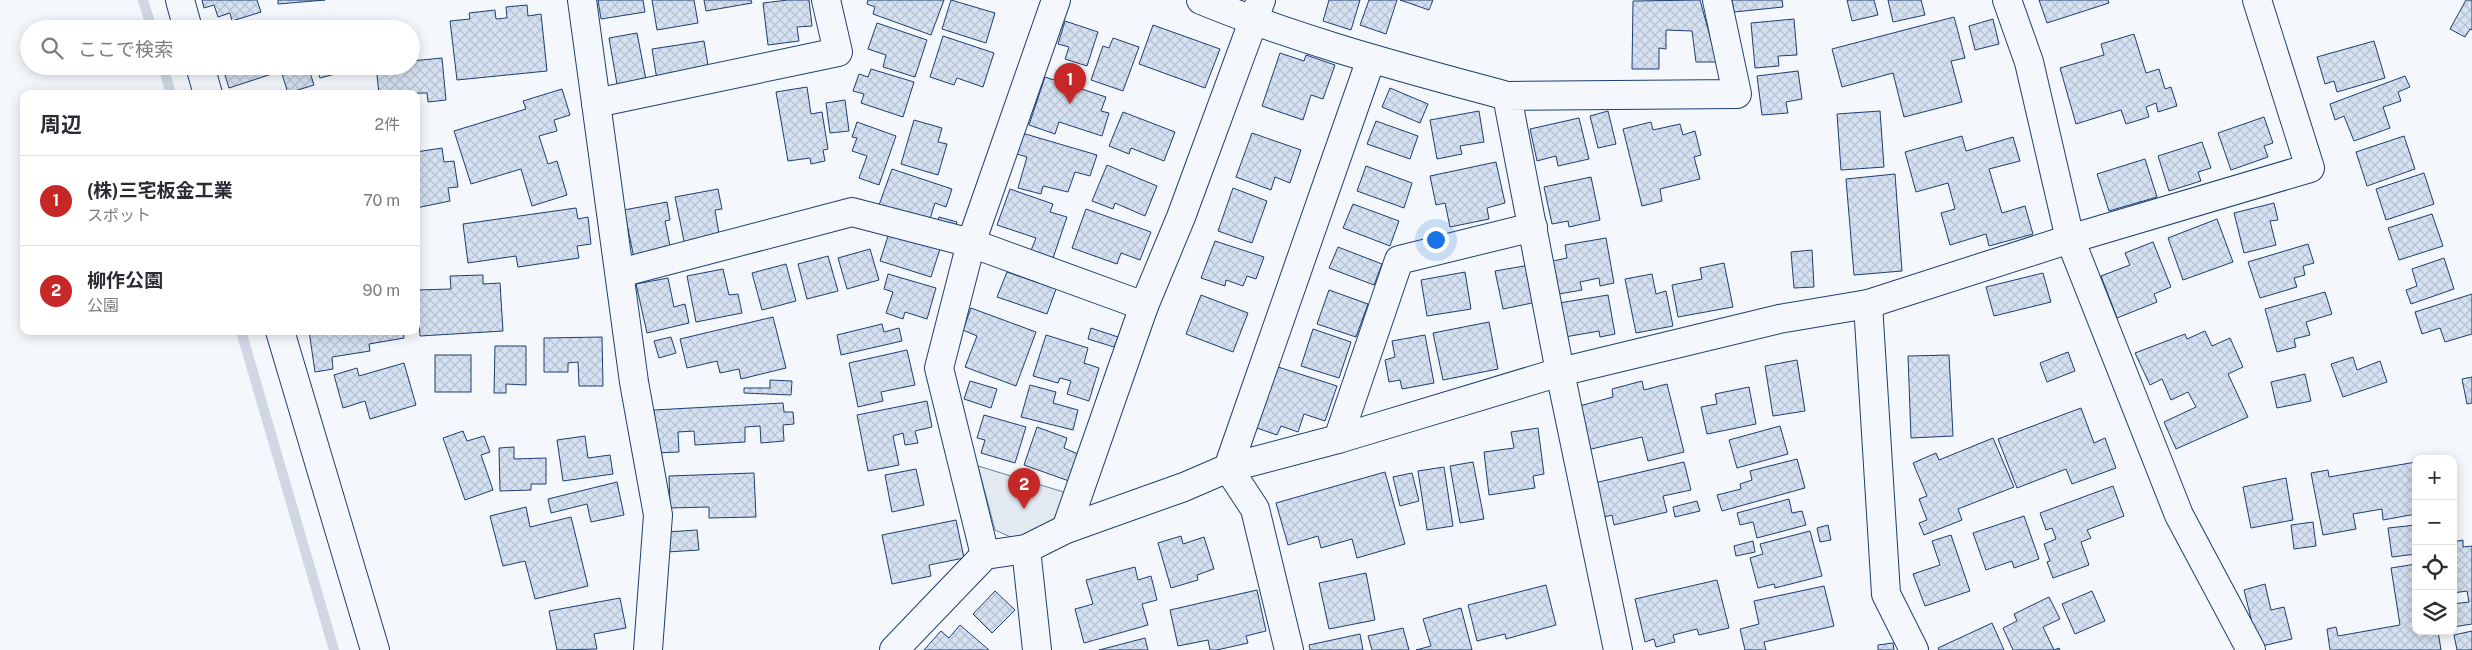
<!DOCTYPE html>
<html lang="ja">
<meta charset="utf-8">
<style>
body{margin:0;font-family:"Public Sans","Noto Sans JP",sans-serif;background:#f7f7f7;color:#2b2b33}
.controls{position:absolute;right:15px;bottom:15px;display:grid;overflow:hidden;border-radius:10px;box-shadow:0 2px 12px #0003}
.controls button{width:45px;height:45px;display:grid;place-items:center;padding:0;border:0;border-bottom:1px solid #e1e1e2;background:#fff;color:#2b2b33;font:25px sans-serif}
.you{position:absolute;left:1435px;top:239px;width:18px;height:18px;margin:-12px;border:4px solid #fff;border-radius:50%;background:#1a73e8;box-shadow:0 0 0 8px #1a73e833}
.badge{display:grid;place-items:center;width:32px;height:32px;border-radius:50%;background:#c62828;color:#fff;font-size:16px;font-weight:700}
.pin{position:absolute;translate:-50% -41px;filter:drop-shadow(0 1px 2px #0008)}
.pin::after{content:'';position:absolute;top:26px;width:18px;height:15px;background:inherit;clip-path:polygon(0 0,100% 0,50% 100%)}
.list{margin:0;padding:0;list-style:none}
h2{display:flex;justify-content:space-between;align-items:center;height:65px;margin:0;padding:0 20px;font-size:21px}
h2 small{font-size:16px;font-weight:400;color:#7c7c81}
.list li{display:grid;grid-template-columns:32px 1fr auto;gap:15px;align-items:center;box-sizing:border-box;height:90px;padding:0 20px;border-top:1px solid #e1e1e2}
.list b{display:block;font-size:19px;white-space:nowrap}
.list p{margin:0;font-size:16px;white-space:nowrap;color:#7c7c81}
.list em{font-size:16px;font-style:normal;color:#7c7c81}
.icon{flex:none;width:28px;height:28px;fill:none;stroke:currentColor;stroke-width:2;stroke-linecap:round;stroke-linejoin:round}
.map{position:relative;flex:none;width:2472px;height:650px;overflow:hidden}
.search{position:absolute;background:#fff;box-shadow:0 2px 12px #0003;left:20px;top:20px;width:400px;height:55px;display:flex;align-items:center;gap:12px;box-sizing:border-box;padding:0 18px;border-radius:28px;color:#7c7c81;font-size:19px}
.panel{position:absolute;background:#fff;box-shadow:0 2px 12px #0003;left:20px;top:90px;width:400px;height:245px;border-radius:10px}
.map>svg:first-child{display:block}
.park{fill:#e3e9f0;stroke:#687fa3}
.lines{fill:none;stroke-linecap:round;stroke-linejoin:round}
.stream{stroke:#cfd7e4;stroke-width:10}
.building{fill:url(#building-cross-hatch);stroke:#1d3f73}
.street-casing{stroke:#1d3f73;stroke-width:30}
.street{stroke:#f4f7fb;stroke-width:28}
</style>
<div class="map">
<svg width="2472" height="650" viewBox="0 0 2472 650">
<defs>
<pattern id="building-cross-hatch" width="8" height="8" patternUnits="userSpaceOnUse" patternTransform="scale(1.25)"><rect width="8" height="8" fill="#d5e0f0"/><path d="M0 0l8 8M0 8l8-8" fill="none" stroke="#b6c1d1"/></pattern>
</defs>
<rect width="100%" height="100%" fill="#f4f7fb"/>
<path class="park" d="M978,466L1067,493L1052,525L1017,540L995,530Z"/>
<g class="lines">
<g class="stream">
<path d="M143,0L152,29"/>
<path d="M163,66L171,94"/>
<path d="M241,331L334,650"/>
</g>
</g>
<g class="building">
<path d="M202,0H257L261,12L232,21L230,13L218,17L214,5L204,8Z"/>
<path d="M278,0H325L278,4Z"/>
<path d="M598,0H643L645,12L601,19Z"/>
<path d="M652,0H694L698,23L657,30Z"/>
<path d="M704,0H751L752,3L706,11Z"/>
<path d="M788,0H809L812,26L797,27L799,41L768,45L763,3Z"/>
<path d="M868,0H944L931,35L873,14L875,7L867,4Z"/>
<path d="M951,0L995,13L986,43L942,29Z"/>
<path d="M1329,0H1360L1351,30L1323,21Z"/>
<path d="M1369,0H1397L1386,34L1360,25Z"/>
<path d="M1400,0H1433L1429,10Z"/>
<path d="M1700,0L1717,62H1696L1692,31L1666,30V49L1659,48V69H1632L1633,1Z"/>
<path d="M1732,0H1782L1783,7L1734,12Z"/>
<path d="M1847,0H1874L1878,15L1852,21Z"/>
<path d="M1888,0H1921L1925,15L1893,22Z"/>
<path d="M2039,0H2108L2109,3L2047,23Z"/>
<path d="M2466,0H2472V30L2470,29L2465,37L2450,29Z"/>
<path d="M527,5L528,16L541,14L547,71L457,80L450,21L470,19L469,13L495,10L496,19L507,18L506,7Z"/>
<path d="M1954,17L1965,58L1951,61L1962,102L1904,117L1893,73L1842,87L1832,49Z"/>
<path d="M1794,19L1797,55L1778,56L1779,66L1755,68L1751,23Z"/>
<path d="M1993,19L1999,44L1975,50L1969,26Z"/>
<path d="M356,21L358,29H325Z"/>
<path d="M1065,21L1098,32L1087,66L1065,59L1069,47L1058,44Z"/>
<path d="M71,23L72,29H35V28Z"/>
<path d="M877,23L927,40L915,77L883,67L886,55L868,49Z"/>
<path d="M1153,25L1220,49L1205,88L1139,64Z"/>
<path d="M637,33L647,85L618,90L609,38Z"/>
<path d="M2134,34L2146,73L2159,69L2165,89L2171,87L2177,106L2158,112L2156,103L2146,107L2149,117L2126,124L2121,110L2076,124L2060,68L2104,55L2101,44Z"/>
<path d="M943,36L994,53L983,87L957,78L954,85L930,77Z"/>
<path d="M1113,38L1139,47L1123,91L1091,80L1103,46L1109,48Z"/>
<path d="M704,41L709,71L657,80L652,49Z"/>
<path d="M2374,41L2385,78L2337,92L2334,81L2325,84L2317,57Z"/>
<path d="M1280,53L1304,61L1306,55L1335,65L1323,99L1311,95L1303,120L1262,106Z"/>
<path d="M442,58L446,100L428,102L427,93L379,94L376,66H411V61Z"/>
<path d="M222,66H308L314,85L288,93L281,71L229,88Z"/>
<path d="M316,66H366L320,78Z"/>
<path d="M871,69L914,82L903,117L861,103L864,94L853,91L859,74L868,77Z"/>
<path d="M1798,71L1802,99L1786,102L1788,113L1762,115L1757,76Z"/>
<path d="M2405,76L2410,87L2398,92L2401,101L2383,107L2390,128L2354,141L2344,116L2335,120L2330,104Z"/>
<path d="M1045,77L1106,97L1101,111L1109,113L1102,136L1059,122L1055,134L1029,125Z"/>
<path d="M807,87L811,114L822,112L828,149L823,150L825,161L811,164L810,158L788,161L776,92Z"/>
<path d="M1390,88L1428,104L1420,123L1382,107Z"/>
<path d="M562,89L570,115L554,120L557,131L539,136L548,164L557,161L567,195L532,206L521,169L471,184L454,131L526,109L523,101Z"/>
<path d="M845,100L849,131L830,133L826,103Z"/>
<path d="M1479,111L1484,142L1460,146L1462,154L1437,159L1430,120Z"/>
<path d="M1608,111L1616,144L1598,148L1590,116Z"/>
<path d="M1880,111L1884,167L1841,170L1837,114Z"/>
<path d="M1123,112L1175,132L1164,161L1131,148L1129,154L1109,146Z"/>
<path d="M2264,117L2273,143L2264,146L2268,157L2231,170L2218,133Z"/>
<path d="M1579,118L1589,159L1558,166L1556,156L1537,161L1530,129Z"/>
<path d="M914,120L942,128L938,142L947,144L938,175L901,164Z"/>
<path d="M1376,121L1418,136L1410,159L1367,144Z"/>
<path d="M857,122L896,136L879,185L859,178L867,156L852,151L857,138L852,137Z"/>
<path d="M1651,122L1653,130L1680,124L1683,135L1695,131L1701,155L1694,157L1700,179L1660,189L1662,201L1642,206L1623,129Z"/>
<path d="M1022,133L1097,155L1090,176L1075,172L1068,192L1043,186L1041,194L1018,188L1027,157L1017,154Z"/>
<path d="M1252,133L1301,150L1290,183L1275,177L1271,190L1236,177Z"/>
<path d="M1962,136L1966,151L2013,137L2020,161L1989,169L2002,213L2025,206L2033,234L1989,246L1986,234L1950,245L1941,213L1955,209L1948,183L1916,192L1905,152Z"/>
<path d="M2404,136L2415,169L2367,186L2356,152Z"/>
<path d="M2202,142L2211,168L2198,172L2201,181L2169,191L2158,156Z"/>
<path d="M442,148L444,162L454,161L458,187L448,188L450,201L416,208V152Z"/>
<path d="M2145,159L2157,197L2109,211L2097,174Z"/>
<path d="M1496,162L1505,203L1487,208L1489,219L1450,227L1445,203L1436,205L1430,176Z"/>
<path d="M1107,165L1157,186L1145,216L1115,203L1113,209L1092,201Z"/>
<path d="M1366,166L1412,183L1404,208L1357,191Z"/>
<path d="M892,169L952,189L946,207L935,203L929,222L879,205Z"/>
<path d="M2424,173L2434,204L2386,220L2376,189Z"/>
<path d="M1895,174L1902,271L1854,275L1846,179Z"/>
<path d="M1591,177L1600,220L1569,227L1568,221L1552,224L1544,187Z"/>
<path d="M1233,188L1267,201L1252,243L1218,231Z"/>
<path d="M718,189L722,209L715,210L720,240L685,246L675,197Z"/>
<path d="M1010,189L1053,204L1050,212L1067,217L1052,261L1030,253L1036,238L997,225Z"/>
<path d="M667,202L670,220L665,221L671,251L634,258L624,210Z"/>
<path d="M2274,203L2278,220L2270,221L2276,245L2244,253L2234,213Z"/>
<path d="M1353,204L1399,221L1390,246L1343,228Z"/>
<path d="M576,208L578,219L588,217L591,244L577,246L579,258L518,267L516,256L468,263L463,224Z"/>
<path d="M1086,209L1151,232L1140,260L1121,253L1117,264L1072,248Z"/>
<path d="M2432,214L2443,246L2399,260L2388,228Z"/>
<path d="M939,217L957,222L953,235L935,230Z"/>
<path d="M2217,219L2233,262L2183,280L2168,238Z"/>
<path d="M889,233L940,249L931,277L880,261Z"/>
<path d="M1606,238L1614,283L1600,286L1599,278L1580,282L1582,290L1559,294L1553,261L1567,258L1565,245Z"/>
<path d="M1215,241L1264,257L1256,279L1247,276L1243,286L1226,280L1225,286L1201,278Z"/>
<path d="M2153,242L2171,287L2154,294L2157,302L2117,318L2101,276L2130,265L2125,253Z"/>
<path d="M2308,244L2314,263L2303,266L2305,275L2294,278L2297,287L2260,298L2248,262Z"/>
<path d="M1338,247L1382,264L1374,285L1329,268Z"/>
<path d="M870,249L879,280L847,289L838,258Z"/>
<path d="M1812,250L1814,287L1794,288L1791,252Z"/>
<path d="M828,256L838,291L807,299L798,264Z"/>
<path d="M2444,258L2454,289L2411,304L2406,290L2417,286L2412,269Z"/>
<path d="M1724,263L1733,307L1678,317L1672,285L1702,279L1700,268Z"/>
<path d="M786,264L796,301L762,310L752,273Z"/>
<path d="M1530,265L1537,302L1503,309L1495,271Z"/>
<path d="M723,269L729,295L738,294L742,313L696,322L687,276Z"/>
<path d="M1007,272L1056,289L1047,314L997,297Z"/>
<path d="M1465,272L1471,309L1427,316L1421,280Z"/>
<path d="M2043,273L2051,302L1994,316L1986,287Z"/>
<path d="M888,274L936,288L927,319L905,312L903,319L886,313L893,292L884,289Z"/>
<path d="M1652,274L1656,294L1666,291L1673,326L1636,333L1625,279Z"/>
<path d="M483,275V284L500,283L503,331L420,336L417,290L451,289L450,276Z"/>
<path d="M668,278L674,307L685,304L689,323L647,333L636,284Z"/>
<path d="M1329,290L1368,304L1356,337L1317,324Z"/>
<path d="M2325,292L2332,314L2306,322L2310,335L2294,339L2296,347L2277,352L2265,309Z"/>
<path d="M2472,294V334L2445,342L2440,328L2422,334L2415,312Z"/>
<path d="M1201,295L1248,313L1233,352L1186,334Z"/>
<path d="M1608,295L1615,334L1600,337L1599,331L1565,337L1559,303Z"/>
<path d="M971,308L1036,332L1016,386L965,367L977,336L963,330Z"/>
<path d="M773,317L786,368L741,379L739,369L720,373L717,361L687,368L680,339Z"/>
<path d="M1489,322L1498,369L1443,380L1433,333Z"/>
<path d="M882,324L884,332L899,328L902,341L841,355L837,335Z"/>
<path d="M1091,328L1118,337L1114,347L1088,339Z"/>
<path d="M1313,329L1351,342L1339,378L1301,366Z"/>
<path d="M309,331H403L404,338L369,344L370,351L332,357L333,369L315,372Z"/>
<path d="M2205,331L2212,346L2230,338L2243,367L2228,374L2248,417L2176,449L2164,422L2196,407L2188,392L2171,400L2162,379L2150,385L2135,353L2185,334L2187,339Z"/>
<path d="M1046,335L1088,348L1084,363L1099,368L1089,401L1067,394L1071,381L1060,378L1058,383L1033,376Z"/>
<path d="M1425,335L1434,383L1402,389L1400,380L1389,382L1385,360L1395,357L1392,341Z"/>
<path d="M602,337L603,386H579L578,362L568,363V372H544V338Z"/>
<path d="M671,337L676,353L659,358L654,341Z"/>
<path d="M495,346H526V385L506,384V393H494Z"/>
<path d="M907,350L915,385L881,392L883,401L858,407L849,363Z"/>
<path d="M2068,352L2075,371L2047,382L2040,363Z"/>
<rect x="435" y="355" width="36" height="37"/>
<path d="M1949,355L1953,436L1911,438L1908,356Z"/>
<path d="M2353,357L2357,370L2380,361L2387,382L2343,397L2331,364Z"/>
<path d="M1797,360L1805,411L1773,416L1765,366Z"/>
<path d="M404,363L416,405L370,419L365,401L343,408L334,375L357,368L359,376Z"/>
<path d="M1275,366L1337,386L1325,421L1304,414L1298,432L1281,426L1277,435L1254,427Z"/>
<path d="M2305,374L2311,401L2277,408L2271,382Z"/>
<path d="M2472,377V403L2467,404L2462,379Z"/>
<path d="M770,380L792,381L791,395L744,393V388H770Z"/>
<path d="M970,381L997,389L991,408L964,399Z"/>
<path d="M1642,381L1644,390L1667,384L1684,452L1648,461L1642,437L1583,451L1572,408L1613,397L1612,389Z"/>
<path d="M1030,385L1056,392L1053,403L1078,410L1073,430L1021,417Z"/>
<path d="M1749,387L1756,424L1707,434L1701,407L1717,404L1715,394Z"/>
<path d="M927,401L932,427L915,431L918,443L905,445L903,433L893,436L899,465L868,471L857,415Z"/>
<path d="M783,403L784,412H793L794,424L783,425L784,441L761,443L760,426L745,427V442L695,445L694,431L678,432L679,452L656,453L654,410Z"/>
<path d="M2081,408L2094,443L2105,438L2116,468L2072,484L2066,469L2017,488L1998,439Z"/>
<path d="M984,415L1026,427L1015,463L981,453L985,440L977,438Z"/>
<path d="M1780,426L1788,454L1737,468L1729,440Z"/>
<path d="M1037,427L1067,438L1064,448L1078,454L1069,481L1024,465Z"/>
<path d="M1538,428L1544,474L1533,476L1535,488L1489,495L1484,452L1514,448L1511,432Z"/>
<path d="M463,431L467,441L484,436L490,452L481,455L493,490L465,500L443,438Z"/>
<path d="M585,436L588,458L610,455L613,474L563,481L557,440Z"/>
<path d="M1993,438L2014,487L1958,509L1962,520L1924,535L1919,523L1927,520L1919,499L1927,496L1913,463L1936,453L1939,460Z"/>
<path d="M514,447V459L546,458V484H531V490L500,491L499,448Z"/>
<path d="M1797,459L1805,488L1722,511L1717,495L1741,489L1740,484L1752,480L1750,471Z"/>
<path d="M1473,462L1484,519L1460,523L1450,466Z"/>
<path d="M1684,462L1691,490L1663,496L1667,512L1614,525L1612,515L1604,517L1590,484Z"/>
<path d="M2416,462V514L2383,520L2382,509L2353,514L2356,529L2323,535L2311,473L2328,470L2329,477Z"/>
<path d="M1444,467L1453,526L1427,530L1418,471Z"/>
<path d="M916,469L924,505L892,512L885,475Z"/>
<path d="M1385,472L1405,544L1357,558L1352,539L1321,548L1318,536L1288,545L1276,503Z"/>
<path d="M754,473L756,517L709,518V507L670,508L669,476Z"/>
<path d="M1412,473L1419,501L1400,506L1393,477Z"/>
<path d="M2286,478L2293,520L2251,528L2243,487Z"/>
<path d="M617,482L624,515L591,522L587,504L551,513L548,499Z"/>
<path d="M2113,486L2124,516L2087,530L2091,538L2081,542L2089,565L2053,578L2047,562L2050,561L2044,544L2056,539L2052,528L2046,530L2040,513Z"/>
<path d="M1789,499L1792,513L1802,511L1806,525L1757,538L1753,522L1740,525L1737,513Z"/>
<path d="M1697,501L1700,511L1675,517L1673,507Z"/>
<path d="M526,507L530,527L571,517L588,586L535,599L525,561L503,566L490,516Z"/>
<path d="M2024,516L2039,559L2014,568L2012,561L1986,570L1973,533Z"/>
<path d="M956,520L964,558L929,565L931,576L892,584L882,535Z"/>
<path d="M2313,522L2316,546L2294,549L2291,525Z"/>
<path d="M1828,525L1831,540L1820,542L1817,528Z"/>
<path d="M2416,525V554L2392,557L2388,528Z"/>
<path d="M697,530L699,550L667,552L666,532Z"/>
<path d="M1810,531L1822,576L1775,588L1774,584L1758,588L1750,558L1763,554L1760,544Z"/>
<path d="M1951,535L1970,591L1925,606L1913,574L1940,565L1932,541Z"/>
<path d="M1181,536L1183,544L1204,537L1214,569L1197,575L1198,580L1171,588L1158,543Z"/>
<path d="M2463,540V547L2472,546V624L2453,627V604L2469,602L2467,591L2453,593V542Z"/>
<path d="M1753,541L1755,552L1736,556L1734,546Z"/>
<path d="M2416,564V631H2438L2441,650H2330L2327,629L2336,627L2338,636L2400,625L2391,568Z"/>
<path d="M1135,567L1138,580L1151,576L1157,600L1142,604L1148,625L1084,643L1075,609L1093,604L1086,580Z"/>
<path d="M1366,573L1375,620L1329,629L1319,583Z"/>
<path d="M1717,580L1729,628L1699,635L1697,629L1673,635L1675,642L1656,647L1654,639L1645,642L1635,599Z"/>
<path d="M2265,584L2271,610L2284,607L2292,639L2258,647L2244,590Z"/>
<path d="M1546,585L1556,625L1506,639L1505,634L1477,641L1468,605Z"/>
<path d="M1824,586L1834,626L1764,642L1766,650H1745L1740,629L1759,624L1754,601Z"/>
<path d="M1257,590L1266,631L1246,636L1248,643L1217,650H1210L1208,640L1178,646L1170,610Z"/>
<path d="M995,591L1015,610L992,633L973,614Z"/>
<path d="M2092,591L2105,621L2075,634L2062,604Z"/>
<path d="M2049,597L2060,619L2043,627L2054,650L2059,648L2060,650H2013L2003,628L2017,621L2014,614Z"/>
<path d="M620,598L626,628L594,634L597,649L557,650L549,611Z"/>
<path d="M1461,608L1472,650H1416L1431,646L1423,619Z"/>
<path d="M1992,623L2004,650H1939L1938,648Z"/>
<path d="M960,625L989,650H924L941,631L949,638Z"/>
<path d="M1403,628L1409,650H1372L1368,636Z"/>
<path d="M2472,631V650H2457L2454,635Z"/>
<path d="M1360,634L1363,650H1310L1309,645Z"/>
<path d="M1145,638L1148,650H1099Z"/>
<path d="M1893,643L1894,650H1878V645Z"/>
</g>
<g class="lines">
<g class="street-casing">
<g id="street">
<path d="M180,0L188,29"/>
<path d="M582,0L634,382L658,515L648,650"/>
<path d="M1201,0C1300,41 1404,68 1507,96"/>
<path d="M2007,0L2029,62L2070,239L2179,515L2251,650"/>
<path d="M200,66L208,94"/>
<path d="M596,103L838,52L826,0"/>
<path d="M620,273L852,212L971,243L1144,306"/>
<path d="M1868,304L1886,594L1914,650"/>
<path d="M280,331L375,650"/>
<path d="M1338,439L1399,260L1533,227"/>
<path d="M1228,468L1371,59"/>
<path d="M1228,468L1255,509L1289,650"/>
<path d="M1066,529L1144,306L1181,217L1261,0"/>
<path d="M1026,549L1037,650"/>
<path d="M985,555L939,368L971,243L1056,0"/>
<path d="M894,650L985,555L1026,549L1066,529L1184,487L1228,468L1338,439L1560,372L1779,319L1868,304L2070,239L2310,168L2257,0"/>
<path d="M1618,650L1560,372L1507,96L1737,94L1717,0"/>
</g>
</g>
<use href="#street" class="street"/>
</g>
</svg>
<div class="controls">
<button>+</button>
<button>−</button>
<button><svg class="icon" aria-label="locate" viewBox="0 0 24 24"><circle cx="12" cy="12" r="6"/><path d="M12 2v4M12 18v4M2 12h4M18 12h4"/></svg></button>
<button><svg class="icon" aria-label="layers" viewBox="0 0 24 24"><path d="M12 4l9 5-9 5-9-5zM3 14l9 5 9-5"/></svg></button>
</div>
<div class="you"></div>
<div class="pin badge" style="left:1070px;top:104px">1</div>
<div class="pin badge" style="left:1024px;top:509px">2</div>
<div class="search"><svg class="icon" aria-label="search" viewBox="0 0 24 24"><circle cx="10" cy="10" r="6"/><path d="M15 15l6 6"/></svg>ここで検索</div>
<section class="panel">
<h2>周辺<small>2件</small></h2>
<ul class="list">
<li><span class="badge">1</span><div><b>(株)三宅板金工業</b><p>スポット</p></div><em>70 m</em></li>
<li><span class="badge">2</span><div><b>柳作公園</b><p>公園</p></div><em>90 m</em></li>
</ul>
</section>
</div>
